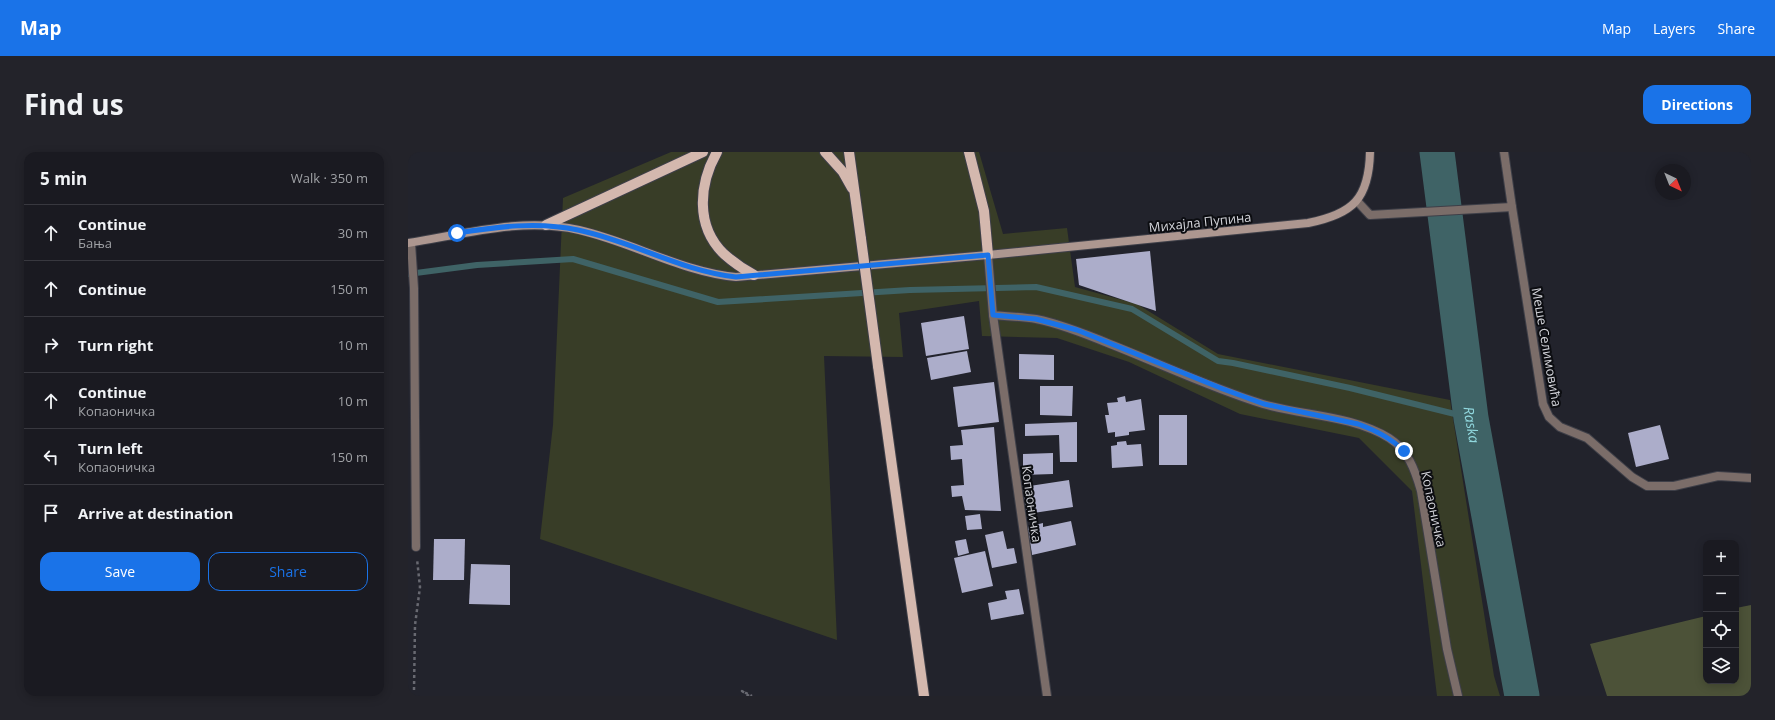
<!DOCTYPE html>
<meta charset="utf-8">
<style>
body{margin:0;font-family:"Open Sans",sans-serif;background:#23232a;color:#f1f3f6}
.controls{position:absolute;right:12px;bottom:12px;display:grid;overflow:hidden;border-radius:8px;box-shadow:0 2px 10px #0003}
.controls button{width:36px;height:36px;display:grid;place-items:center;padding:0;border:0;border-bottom:1px solid #38383f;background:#1a1a21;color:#f1f3f6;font:20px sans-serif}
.compass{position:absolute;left:1247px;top:12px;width:36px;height:36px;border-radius:50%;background:#1a1a21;box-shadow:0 2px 10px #0003;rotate:137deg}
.stop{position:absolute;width:12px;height:12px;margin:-9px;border:3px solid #1a73e8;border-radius:50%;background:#fff}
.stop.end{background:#1a73e8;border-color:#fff;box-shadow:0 1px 4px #0008}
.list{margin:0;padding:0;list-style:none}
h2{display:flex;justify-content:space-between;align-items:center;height:52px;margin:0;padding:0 16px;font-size:17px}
h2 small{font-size:13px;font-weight:400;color:#9fa1a5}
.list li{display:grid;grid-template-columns:26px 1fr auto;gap:12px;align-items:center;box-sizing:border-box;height:56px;padding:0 16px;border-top:1px solid #38383f}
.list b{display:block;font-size:15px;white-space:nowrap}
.list p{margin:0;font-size:13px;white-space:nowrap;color:#9fa1a5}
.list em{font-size:13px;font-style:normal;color:#9fa1a5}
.actions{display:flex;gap:8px;padding:12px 16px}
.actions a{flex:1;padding:9px 0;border:1px solid #1a73e8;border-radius:12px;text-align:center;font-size:14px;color:#1a73e8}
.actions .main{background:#1a73e8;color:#fff}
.icon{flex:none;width:22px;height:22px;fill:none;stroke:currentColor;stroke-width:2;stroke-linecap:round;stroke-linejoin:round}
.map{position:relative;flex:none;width:1343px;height:544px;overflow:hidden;border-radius:12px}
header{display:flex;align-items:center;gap:24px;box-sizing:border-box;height:56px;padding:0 20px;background:#1a73e8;color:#fff}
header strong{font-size:19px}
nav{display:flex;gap:22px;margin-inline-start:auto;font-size:14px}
.intro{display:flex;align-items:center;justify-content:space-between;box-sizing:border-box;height:96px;padding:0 24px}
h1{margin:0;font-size:28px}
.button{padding:10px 18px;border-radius:12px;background:#1a73e8;color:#fff;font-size:14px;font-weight:700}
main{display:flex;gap:24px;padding:0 24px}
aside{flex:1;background:#1a1a21;border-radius:12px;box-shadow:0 2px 10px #0003}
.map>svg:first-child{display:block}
.green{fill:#383d27}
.forest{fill:#4c5238}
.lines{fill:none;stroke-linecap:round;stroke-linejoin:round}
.stream{stroke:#3f6366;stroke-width:6}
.river{stroke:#3f6366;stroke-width:35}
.building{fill:#acadca}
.lane-casing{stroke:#3e3f48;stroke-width:10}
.street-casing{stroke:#3e3f48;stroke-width:10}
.secondary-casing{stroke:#3e3f48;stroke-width:10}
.primary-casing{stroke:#3e3f48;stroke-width:12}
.path{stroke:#686971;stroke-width:2.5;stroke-dasharray:3 3;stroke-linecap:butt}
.lane{stroke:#7b6d69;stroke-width:8}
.street{stroke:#7b6d69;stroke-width:8}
.secondary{stroke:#ad9790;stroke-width:8}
.primary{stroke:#d4b8ae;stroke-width:10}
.primary-bridge-casing{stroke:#3e3f48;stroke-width:12;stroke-linecap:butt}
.primary-bridge{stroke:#d4b8ae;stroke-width:10}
.route{stroke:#1a73e8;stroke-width:5}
.labels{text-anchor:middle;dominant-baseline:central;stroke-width:4;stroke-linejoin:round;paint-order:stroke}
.street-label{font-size:13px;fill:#d3d4da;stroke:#0c0d11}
.water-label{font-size:14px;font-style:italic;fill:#91d8de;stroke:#0c0d11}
</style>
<header>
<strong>Map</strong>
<nav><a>Map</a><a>Layers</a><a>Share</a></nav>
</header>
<div class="intro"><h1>Find us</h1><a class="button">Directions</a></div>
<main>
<aside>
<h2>5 min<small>Walk · 350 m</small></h2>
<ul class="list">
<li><svg class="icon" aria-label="ahead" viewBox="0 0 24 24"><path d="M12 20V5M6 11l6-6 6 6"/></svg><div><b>Continue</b><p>Бања</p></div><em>30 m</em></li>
<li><svg class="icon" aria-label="ahead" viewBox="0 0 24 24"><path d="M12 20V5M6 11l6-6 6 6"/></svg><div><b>Continue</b></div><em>150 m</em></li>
<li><svg class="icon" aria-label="right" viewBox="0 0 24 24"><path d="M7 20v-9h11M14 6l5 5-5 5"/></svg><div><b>Turn right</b></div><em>10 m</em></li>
<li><svg class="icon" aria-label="ahead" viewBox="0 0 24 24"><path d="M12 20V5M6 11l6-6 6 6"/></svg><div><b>Continue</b><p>Копаоничка</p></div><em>10 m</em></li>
<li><svg class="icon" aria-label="left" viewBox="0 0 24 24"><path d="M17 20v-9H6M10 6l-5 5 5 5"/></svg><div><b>Turn left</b><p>Копаоничка</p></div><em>150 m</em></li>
<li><svg class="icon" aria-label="arrive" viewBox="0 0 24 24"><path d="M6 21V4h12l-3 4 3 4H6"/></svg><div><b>Arrive at destination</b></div></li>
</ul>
<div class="actions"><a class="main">Save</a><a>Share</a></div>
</aside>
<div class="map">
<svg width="1343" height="544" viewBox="0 0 1343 544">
<rect width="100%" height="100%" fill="#22232c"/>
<path class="green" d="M263,0H571L595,82L659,76L667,135L729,152L810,202L1042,248L1086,524L1092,544H1029L1004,339L951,286L832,262L721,210L649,186L574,184L571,149L491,161L495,205L416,204L429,488L132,387L145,273L155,46Z"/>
<path class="forest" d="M1343,453V544H1199L1182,492L1298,464V529H1328V456Z"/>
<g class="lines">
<path class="stream" d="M0,122L69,113L165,107L310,150L502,138L628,135L724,157L810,209L825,211L942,236L1063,266"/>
<path class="river" id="s1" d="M1029,0L1063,266L1114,544"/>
</g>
<g class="building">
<path d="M742,99L748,159L671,133L668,107Z"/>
<path d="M556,164L561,197L518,204L513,171Z"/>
<path d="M559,199L563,220L523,228L519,206Z"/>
<path d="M611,202L646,203V228L611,227Z"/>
<path d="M586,230L591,270L550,275L545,235Z"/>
<path d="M632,234H665L664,264L632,263Z"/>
<path d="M717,244L718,250L733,247L737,278L721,280V283L707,285V280L700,281L697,263H701L699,251L710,250L709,246Z"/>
<rect x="751" y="263" width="28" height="50"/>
<path d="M669,270V310H652L651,283L617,284V272Z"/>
<path d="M1252,273L1261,307L1228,315L1220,281Z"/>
<path d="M586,275L593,359L557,358L554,344L544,345L543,334L556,333L554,307L543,308L542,294L555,293L553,278Z"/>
<path d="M718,289L719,293L733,292L735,314L704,316L703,294L709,293V290Z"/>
<path d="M645,301V322L615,323V302Z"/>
<path d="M661,328L665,355L619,362L615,335Z"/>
<path d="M572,362L574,377L559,378L557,364Z"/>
<path d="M663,369L668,393L624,403L619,375L635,371V375Z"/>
<path d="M595,379L599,397L606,396L609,411L584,416L577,383Z"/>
<path d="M26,387H57L56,428H25Z"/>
<path d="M558,387L561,401L550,404L547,389Z"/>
<path d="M577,399L585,434L554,441L546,406Z"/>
<path d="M63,412L102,413V453L61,452Z"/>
<path d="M611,437L616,462L583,468L580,451L599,447L597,439Z"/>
</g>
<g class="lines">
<g class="lane-casing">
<path id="lane" d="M949,49L962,63L1104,55L1096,0"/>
</g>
<g class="street-casing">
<g id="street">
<path d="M1104,55L1135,252L1141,265L1152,275L1179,286L1224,325L1239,334H1266L1310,324L1343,326"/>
<path d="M3,91L6,136L8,395"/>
<path d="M580,103L585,163C599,164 614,165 628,167C653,172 678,182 702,192C753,212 803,236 855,252C896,264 943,263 981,286C1000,298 1007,318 1013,339L1039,497L1050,544"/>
<path d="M585,163L639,544"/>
</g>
</g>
<g class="secondary-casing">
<path id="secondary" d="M0,91C57,82 114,65 171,78C224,90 274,120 328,125L580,103L900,71C945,62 961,47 962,0"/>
</g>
<g class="primary-casing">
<g id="primary">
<path d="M309,0C291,32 287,74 316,102C325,110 335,117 346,123"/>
<path d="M417,0L435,20L444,36"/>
<path d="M441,0L453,87"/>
<path d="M561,0L576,59L580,103"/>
<path d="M138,73L295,0"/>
<path d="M470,214L516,544"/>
</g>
</g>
<g class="path">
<path d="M6,538L7,473L12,435L9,407"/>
<path d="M341,544L334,539L344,544"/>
</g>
<use href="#lane" class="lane"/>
<use href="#street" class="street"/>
<use href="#secondary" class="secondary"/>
<use href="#primary" class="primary"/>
<g class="primary-bridge-casing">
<path id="primary-bridge" d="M453,87L470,214"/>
</g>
<use href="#primary-bridge" class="primary-bridge"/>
</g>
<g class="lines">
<path class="route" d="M49,81C89,75 129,69 170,78C224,89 273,119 328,125L580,103L585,163L628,167L669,178L815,237L856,252L950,272C967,278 983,286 996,299"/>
</g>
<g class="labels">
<g class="street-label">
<text transform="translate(792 70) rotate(-6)">Михајла Пупина</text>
<text transform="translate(1139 195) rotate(80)">Меше Селимовића</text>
<text transform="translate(624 352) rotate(82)">Копаоничка</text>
<text transform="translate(1026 357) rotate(78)">Копаоничка</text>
</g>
<g class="water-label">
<text stroke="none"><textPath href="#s1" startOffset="275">Raska</textPath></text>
</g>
</g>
</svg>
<div class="controls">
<button>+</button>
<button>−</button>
<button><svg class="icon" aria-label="locate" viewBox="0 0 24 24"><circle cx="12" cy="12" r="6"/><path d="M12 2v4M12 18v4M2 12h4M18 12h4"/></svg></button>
<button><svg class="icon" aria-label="layers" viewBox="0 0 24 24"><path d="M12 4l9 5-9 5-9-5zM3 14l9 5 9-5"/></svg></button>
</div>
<svg class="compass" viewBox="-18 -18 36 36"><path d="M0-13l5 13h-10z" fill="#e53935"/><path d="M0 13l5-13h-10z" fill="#9fa1a5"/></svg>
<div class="stop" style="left:49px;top:81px"></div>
<div class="stop end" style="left:996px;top:299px"></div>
</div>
</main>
